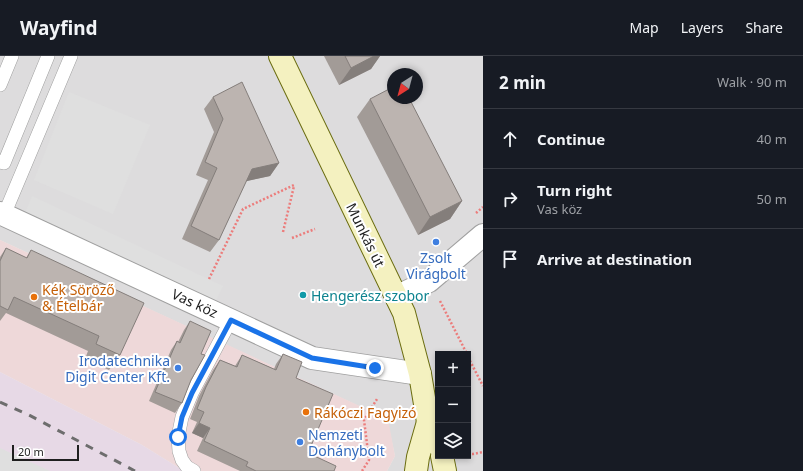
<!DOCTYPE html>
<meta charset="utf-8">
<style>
body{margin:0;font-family:"Noto Sans",sans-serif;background:#242831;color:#f1f3f6}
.controls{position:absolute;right:12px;bottom:12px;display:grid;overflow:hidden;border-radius:0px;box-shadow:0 2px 6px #0003}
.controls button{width:36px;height:36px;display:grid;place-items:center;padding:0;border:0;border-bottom:1px solid #363941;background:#171b24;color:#f1f3f6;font:20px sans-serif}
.compass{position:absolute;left:387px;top:12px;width:36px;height:36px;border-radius:50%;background:#171b24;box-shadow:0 2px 6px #0003;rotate:216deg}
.scale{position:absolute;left:12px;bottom:10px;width:67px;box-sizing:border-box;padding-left:4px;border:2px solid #1f1f1f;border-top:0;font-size:11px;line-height:14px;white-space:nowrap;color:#1f1f1f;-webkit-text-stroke:3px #fff;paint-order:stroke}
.stop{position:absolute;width:12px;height:12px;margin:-9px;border:3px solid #1a73e8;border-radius:50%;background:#fff}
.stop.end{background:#1a73e8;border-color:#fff;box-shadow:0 1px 4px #0008}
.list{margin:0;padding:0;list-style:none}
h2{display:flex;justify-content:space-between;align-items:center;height:52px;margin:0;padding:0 16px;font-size:17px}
h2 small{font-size:13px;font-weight:400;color:#9ea1a6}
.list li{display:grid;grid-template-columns:26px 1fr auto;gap:12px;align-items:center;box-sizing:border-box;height:60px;padding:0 16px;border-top:1px solid #363941}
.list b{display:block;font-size:15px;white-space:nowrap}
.list p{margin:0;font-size:13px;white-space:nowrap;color:#9ea1a6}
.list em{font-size:13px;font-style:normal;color:#9ea1a6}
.icon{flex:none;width:22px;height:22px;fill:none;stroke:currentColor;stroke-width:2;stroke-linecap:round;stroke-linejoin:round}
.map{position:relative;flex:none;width:483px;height:415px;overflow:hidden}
header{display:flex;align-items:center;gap:24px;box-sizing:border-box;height:56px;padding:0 20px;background:#171b24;border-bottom:1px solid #363941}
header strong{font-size:19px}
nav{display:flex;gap:22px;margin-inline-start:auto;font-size:14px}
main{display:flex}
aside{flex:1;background:#171b24}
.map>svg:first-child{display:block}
.residential{fill:#dddcdd;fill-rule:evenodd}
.commercial{fill:#eed8d9}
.industrial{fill:#e7d9e6}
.parking{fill:#dfdfdf}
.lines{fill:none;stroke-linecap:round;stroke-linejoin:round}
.service-casing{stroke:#a0a0a0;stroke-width:14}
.minor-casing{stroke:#a0a0a0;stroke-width:24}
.secondary-casing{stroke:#6b6d10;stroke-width:24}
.path{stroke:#ec7c7b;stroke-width:2.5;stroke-dasharray:2 2;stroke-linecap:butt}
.service{stroke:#fff;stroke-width:13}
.minor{stroke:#fff;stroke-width:22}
.secondary{stroke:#f4f1c0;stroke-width:22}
.rail{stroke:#6d6d6d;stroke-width:3;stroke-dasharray:8 8;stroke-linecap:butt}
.wall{fill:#a29b97}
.shaded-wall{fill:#847e7b}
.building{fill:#bcb4b0;stroke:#847e7b}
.route{stroke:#1a73e8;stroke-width:5}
.shop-dot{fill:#3f7fe0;stroke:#fff;stroke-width:1.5}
.culture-dot{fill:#0f9aa8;stroke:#fff;stroke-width:1.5}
.food-dot{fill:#e8710a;stroke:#fff;stroke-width:1.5}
.labels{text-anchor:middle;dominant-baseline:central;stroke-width:4;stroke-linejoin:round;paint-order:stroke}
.street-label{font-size:14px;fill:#1f1f1f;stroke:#fff}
.shop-label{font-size:14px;fill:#366cbe;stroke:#fff}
.food-label{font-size:14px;fill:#c56008;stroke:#fff;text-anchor:start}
.culture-label{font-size:14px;fill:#0d838f;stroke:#fff;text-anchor:start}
</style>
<header>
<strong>Wayfind</strong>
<nav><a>Map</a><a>Layers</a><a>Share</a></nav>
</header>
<main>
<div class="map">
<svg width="483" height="415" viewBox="0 0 483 415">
<rect width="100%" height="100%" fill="#efece7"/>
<path class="residential" d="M0,0H483V415H387L395,400L387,363L0,184ZM393,18H417V42H393ZM438,298H468V400H438Z"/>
<path class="commercial" d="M0,184L388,363L395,400L387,415H184L142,389L0,316Z"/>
<path class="industrial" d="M0,316L142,389L184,415H28L0,402Z"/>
<g class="parking">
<path d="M69,36L150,69L113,158L34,124Z"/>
<path d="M32,140L223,230L211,255L21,167Z"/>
<path d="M0,392L50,415H0Z"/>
</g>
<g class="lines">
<g class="service-casing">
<g id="service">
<path d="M0,29L12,0"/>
<path d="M0,106L4,107L48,0"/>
<path d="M4,159L71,0"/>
<path d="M194,415L187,411L182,404L179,395L178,381L182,361L192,337L231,264"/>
</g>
</g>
<g class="minor-casing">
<g id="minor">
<path d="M0,157L312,302L420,318"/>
<path d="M396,241L429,225L483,179"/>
</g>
</g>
<g class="secondary-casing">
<g id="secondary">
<path d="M280,0L404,257L420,318L428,366L438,389"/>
<path d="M442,400L445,415"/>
<path d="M416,415L418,401L428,366"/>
</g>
</g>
<g class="path">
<path d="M476,157L483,151"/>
<path d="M283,176L294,130"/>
<path d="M292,182L315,173"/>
<path d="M209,223L243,153L294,129"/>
<path d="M440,245L467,298"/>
<path d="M468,301L483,330"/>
<path d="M468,398H473L483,396"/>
<path d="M362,415L369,404L364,364L377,343"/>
</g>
<use href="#service" class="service"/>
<use href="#minor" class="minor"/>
<use href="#secondary" class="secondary"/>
<path class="rail" d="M0,346L29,359L135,415"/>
</g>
<g class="wall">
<path d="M324,0H380L371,13L339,29Z"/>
<path d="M213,41L279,107L270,120L246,125L219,184L210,196L182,183L208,124L196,119L214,76L204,53Z"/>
<path d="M370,43L462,145L450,163L418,179L357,61Z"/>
<path d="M6,192L26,202L31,194L120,299L109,314L85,303L88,295L6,257L0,265V201Z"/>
<path d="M190,265L201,298L182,347L175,357L149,345L171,294L177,285L178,286L184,274Z"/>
<path d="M283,298L296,322L308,397L334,415H240L197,395L203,382L192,377L197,366L190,363L199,340L213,314L220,304L235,310L242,299L274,313L276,308Z"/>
</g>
<g class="shaded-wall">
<path d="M374,0H380L371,13L339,29L351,12Z"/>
<path d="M279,107L270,120L243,126L252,113Z"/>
<path d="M462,145L450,163L418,179L430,161Z"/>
<path d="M199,367L210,372L203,382L192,377Z"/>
</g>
<g class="building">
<path d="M345,0H374L351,12Z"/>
<path d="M242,26L279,107L252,113L219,184L191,170L217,112L205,106L223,63L213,41Z"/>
<path d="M393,31V42H409L462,145L430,161L370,43Z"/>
<path d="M6,192L27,202L31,194L144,247L120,299L96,288L99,280L14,241L8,254L0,250V205Z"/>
<path d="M190,265L211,275L201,298L205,299L191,324L182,347L155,336L177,285L180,287Z"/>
<path d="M283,298L302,306L296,322L333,338L308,397L336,410L334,415H256L246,410L248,406L204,385L210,372L199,367L204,356L197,353L206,331L220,304L237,311L242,299L276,314Z"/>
</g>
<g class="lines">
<path class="route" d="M178,381L182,361L192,337L231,264L312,302L375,312"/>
</g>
<g class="shop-dot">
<circle cx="436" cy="186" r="4"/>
<circle cx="178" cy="312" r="4"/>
<circle cx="300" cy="386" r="4"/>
</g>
<circle class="culture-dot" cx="303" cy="239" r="4"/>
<g class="food-dot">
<circle cx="34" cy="241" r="4"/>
<circle cx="306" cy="356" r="4"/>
</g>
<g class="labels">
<g class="street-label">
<text transform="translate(366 179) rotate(64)">Munkás út</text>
<text transform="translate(195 247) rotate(25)">Vas köz</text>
</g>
<g class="shop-label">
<text x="436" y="201">Zsolt<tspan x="436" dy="16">Virágbolt</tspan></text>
<text x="170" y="304" text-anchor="end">Irodatechnika<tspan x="170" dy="16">Digit Center Kft.</tspan></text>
<text x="308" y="378" text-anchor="start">Nemzeti<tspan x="308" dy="16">Dohánybolt</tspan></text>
</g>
<g class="food-label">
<text x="42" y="233">Kék Söröző<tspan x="42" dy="16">&amp; Ételbár</tspan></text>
<text x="314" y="356">Rákóczi Fagyizó</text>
</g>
<g class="culture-label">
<text x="311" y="239">Hengerész szobor</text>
</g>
</g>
</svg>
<div class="controls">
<button>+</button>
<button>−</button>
<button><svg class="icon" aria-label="layers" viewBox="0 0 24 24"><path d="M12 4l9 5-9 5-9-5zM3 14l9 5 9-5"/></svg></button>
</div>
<svg class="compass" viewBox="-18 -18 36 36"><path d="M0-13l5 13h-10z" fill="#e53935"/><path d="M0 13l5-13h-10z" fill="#9ea1a6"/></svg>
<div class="scale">20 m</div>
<div class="stop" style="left:178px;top:381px"></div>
<div class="stop end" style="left:375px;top:312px"></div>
</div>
<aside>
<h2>2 min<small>Walk · 90 m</small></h2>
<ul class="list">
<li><svg class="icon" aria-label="ahead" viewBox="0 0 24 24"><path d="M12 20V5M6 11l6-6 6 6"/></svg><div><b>Continue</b></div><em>40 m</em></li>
<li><svg class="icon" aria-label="right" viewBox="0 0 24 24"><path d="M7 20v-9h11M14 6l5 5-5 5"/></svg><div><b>Turn right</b><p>Vas köz</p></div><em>50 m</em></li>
<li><svg class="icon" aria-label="arrive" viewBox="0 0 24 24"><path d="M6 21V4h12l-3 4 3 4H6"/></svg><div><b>Arrive at destination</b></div></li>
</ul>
</aside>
</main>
